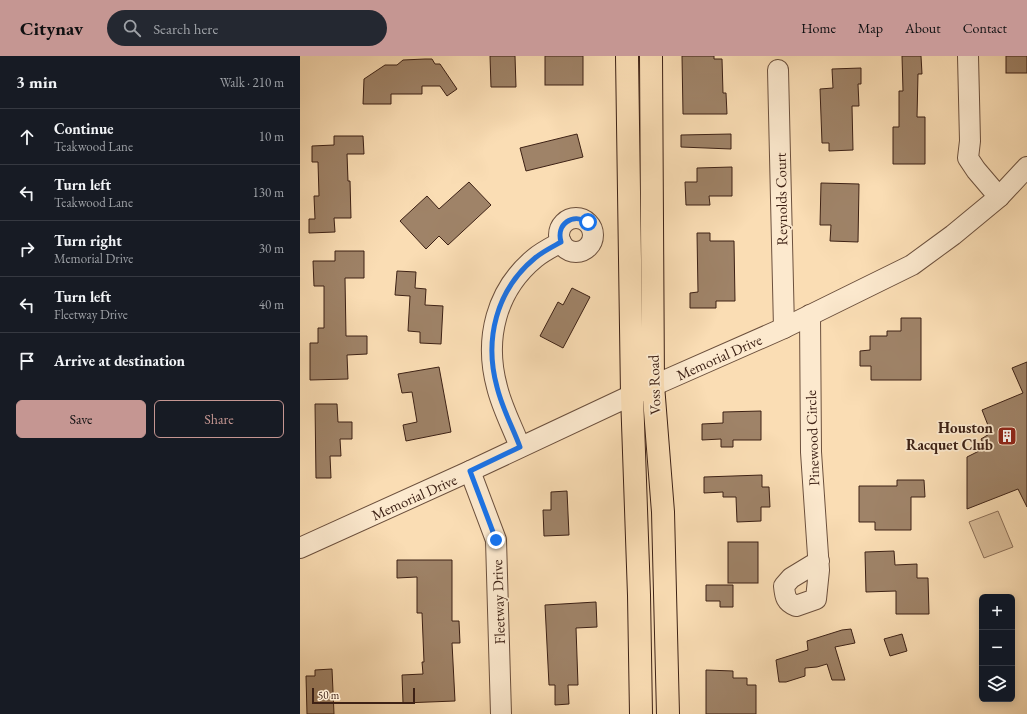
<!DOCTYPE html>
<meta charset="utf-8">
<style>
body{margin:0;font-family:"EB Garamond",serif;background:#242831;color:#f1f3f6}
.controls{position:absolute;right:12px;bottom:12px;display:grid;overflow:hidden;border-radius:6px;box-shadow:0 2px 10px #0003}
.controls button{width:36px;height:36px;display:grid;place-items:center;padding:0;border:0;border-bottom:1px solid #363941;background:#171b24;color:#f1f3f6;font:20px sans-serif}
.scale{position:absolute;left:12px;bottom:10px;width:103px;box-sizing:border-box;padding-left:4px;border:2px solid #3d2115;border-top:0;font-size:11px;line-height:14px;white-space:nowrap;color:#3d2115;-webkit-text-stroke:3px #fce9ce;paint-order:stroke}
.stop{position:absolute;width:12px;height:12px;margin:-9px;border:3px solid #1a73e8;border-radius:50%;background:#fff}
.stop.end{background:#1a73e8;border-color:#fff;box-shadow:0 1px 4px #0008}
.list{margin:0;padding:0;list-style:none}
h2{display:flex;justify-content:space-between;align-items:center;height:52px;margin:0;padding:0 16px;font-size:17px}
h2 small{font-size:13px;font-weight:400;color:#9ea1a6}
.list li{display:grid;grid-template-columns:26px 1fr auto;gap:12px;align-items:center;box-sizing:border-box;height:56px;padding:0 16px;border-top:1px solid #363941}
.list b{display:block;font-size:15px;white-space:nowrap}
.list p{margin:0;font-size:13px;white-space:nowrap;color:#9ea1a6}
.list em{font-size:13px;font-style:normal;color:#9ea1a6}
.actions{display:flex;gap:8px;padding:12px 16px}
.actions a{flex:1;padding:9px 0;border:1px solid #c59692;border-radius:6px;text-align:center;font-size:14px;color:#c59692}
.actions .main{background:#c59692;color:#111}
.icon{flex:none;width:22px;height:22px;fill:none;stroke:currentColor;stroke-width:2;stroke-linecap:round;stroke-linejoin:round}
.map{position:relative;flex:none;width:727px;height:658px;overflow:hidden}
header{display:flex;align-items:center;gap:24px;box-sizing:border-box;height:56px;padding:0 20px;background:#c59692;color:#111}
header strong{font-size:19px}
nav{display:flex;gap:22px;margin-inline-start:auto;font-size:14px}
.search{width:280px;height:36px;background:#242831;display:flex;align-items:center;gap:10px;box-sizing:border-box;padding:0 14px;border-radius:22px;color:#9ea1a6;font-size:15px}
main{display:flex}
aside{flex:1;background:#171b24}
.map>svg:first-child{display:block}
.green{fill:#dabd99;stroke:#8c6f57}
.building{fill:#9f8368;stroke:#3d2115}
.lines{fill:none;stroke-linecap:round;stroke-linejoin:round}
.minor-casing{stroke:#6c503d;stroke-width:22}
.major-casing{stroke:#3d2115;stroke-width:24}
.minor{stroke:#fce9ce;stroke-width:20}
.major{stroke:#faddb4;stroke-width:22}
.route{stroke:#1a73e8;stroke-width:5}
.labels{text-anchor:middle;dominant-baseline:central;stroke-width:3.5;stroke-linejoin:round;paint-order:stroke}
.street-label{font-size:15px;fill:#3d2115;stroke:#fce9ce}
.poi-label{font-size:15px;font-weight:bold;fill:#3d2115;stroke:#fce9ce;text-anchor:end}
</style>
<header>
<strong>Citynav</strong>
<div class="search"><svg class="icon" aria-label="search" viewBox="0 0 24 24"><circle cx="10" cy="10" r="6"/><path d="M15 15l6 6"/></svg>Search here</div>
<nav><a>Home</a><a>Map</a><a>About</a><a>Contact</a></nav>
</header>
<main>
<aside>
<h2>3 min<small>Walk · 210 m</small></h2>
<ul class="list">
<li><svg class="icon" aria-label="ahead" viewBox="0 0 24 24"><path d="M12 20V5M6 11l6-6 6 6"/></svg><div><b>Continue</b><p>Teakwood Lane</p></div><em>10 m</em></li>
<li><svg class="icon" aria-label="left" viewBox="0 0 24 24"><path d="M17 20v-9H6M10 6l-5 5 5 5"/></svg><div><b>Turn left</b><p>Teakwood Lane</p></div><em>130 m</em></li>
<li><svg class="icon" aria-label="right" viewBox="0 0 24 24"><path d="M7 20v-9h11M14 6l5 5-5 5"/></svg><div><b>Turn right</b><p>Memorial Drive</p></div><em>30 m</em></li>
<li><svg class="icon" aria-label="left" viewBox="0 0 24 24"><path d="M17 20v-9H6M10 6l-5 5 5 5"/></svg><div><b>Turn left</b><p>Fleetway Drive</p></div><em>40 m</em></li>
<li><svg class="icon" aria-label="arrive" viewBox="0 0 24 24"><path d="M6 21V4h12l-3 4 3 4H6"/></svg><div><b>Arrive at destination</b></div></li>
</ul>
<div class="actions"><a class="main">Save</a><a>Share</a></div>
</aside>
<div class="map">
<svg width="727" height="658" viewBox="0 0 727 658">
<rect width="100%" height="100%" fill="#faddb4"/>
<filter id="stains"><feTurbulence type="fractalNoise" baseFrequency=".005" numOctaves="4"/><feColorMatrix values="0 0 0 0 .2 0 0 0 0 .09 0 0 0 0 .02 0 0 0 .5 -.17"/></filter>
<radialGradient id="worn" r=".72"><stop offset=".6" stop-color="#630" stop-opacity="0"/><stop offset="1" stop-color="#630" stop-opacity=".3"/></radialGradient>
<path class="green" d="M698,455L713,491L684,502L669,466Z"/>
<g class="building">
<path d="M190,0H215L216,31H191Z"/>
<rect x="245" y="0" width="38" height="29"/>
<path d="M382,0H414V3H422L423,37H426L427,58H383Z"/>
<path d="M602,0H621L622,18H618L617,61H625V108H593V71H599V35H603Z"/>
<rect x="706" y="0" width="21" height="17"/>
<path d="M125,3H132L135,8H140L157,33L147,40L140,30H122V38H91V48H63L64,23L85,9H97L103,4Z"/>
<path d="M561,12V28H558L559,50H552L553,94L529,95V87H522L520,33L533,32L532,13Z"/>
<path d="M277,78L283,101L226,115L220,92Z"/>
<path d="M431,78V93L381,91V79Z"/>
<path d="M34,80H63L64,98H47L48,125H50L51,162H34L35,176L9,177V163H15L14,140H19L18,106H12V90L34,89Z"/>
<path d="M432,111V140H409L410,149H386L385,126H397V112Z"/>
<path d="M169,126L191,149L148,189L139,180L126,193L100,165L127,140L139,153Z"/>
<path d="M521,127L559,128L558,186L530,185L531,169H520Z"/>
<path d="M397,177H410V185H434L435,245H416V252H390V237L398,236Z"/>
<path d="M35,195H64V222H45L46,280H67V298L47,299L48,323L10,324V287H18V272H24V230H14L13,205H35Z"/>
<path d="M97,215L116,216L115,232L126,233L125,249L143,250L141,288L120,287V276L108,275L110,240L95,239Z"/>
<path d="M272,232L290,241L263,292L240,280L258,246L263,249Z"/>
<path d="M601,262H621V324H571V310H560V295L570,294V280H587V275H601Z"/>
<path d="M727,306V451L718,433L667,453V401L685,392L681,383L691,377L682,354L723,337L712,312Z"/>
<path d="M139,311L151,376L106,385L103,369L117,366L112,336L102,337L98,318Z"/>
<path d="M15,348H37L38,366H52V383H40L41,400H30L31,422H16Z"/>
<path d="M461,355V384H433V391H421V383L402,384V368L423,367V356Z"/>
<path d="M462,419V431H469L470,451H461V465L437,466L436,441H423V436L404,437V421Z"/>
<path d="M597,424H624L625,441H611V474H575V466H559V430H597Z"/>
<path d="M267,435L269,479L244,480L243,454H251V436Z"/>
<rect x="428" y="486" width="30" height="41"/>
<path d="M594,495L595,509L617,508V522H628L629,558H596V535L566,536L565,496Z"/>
<path d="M97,504H152V565H159L160,587H152L155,645L103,647L102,619L123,618L122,606H124L122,557H117V521L97,522Z"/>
<path d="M406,529H433V551H420V545H406Z"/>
<path d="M296,546L297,571L276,572L278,629H268L269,648L255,649V629H249L245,549Z"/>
<path d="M551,573L555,587L535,591L545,624H532L527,608L517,611L505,612V620L486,626H479L476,604L508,594L507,585L542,574Z"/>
<path d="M602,578L607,595L590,600L584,583Z"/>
<path d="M32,613L34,658H7L6,620H15V614Z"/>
<path d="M406,614L433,615V622H447V629H456V658H406Z"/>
</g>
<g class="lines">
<g class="minor-casing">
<g id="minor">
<path d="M668,0L670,85L668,102L676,114L699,141"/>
<path d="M478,14L484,272"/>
<circle cx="276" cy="179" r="17"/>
<path d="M510,259L511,396L519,514L516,543L496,550C486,546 485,541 484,530L491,522L519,505"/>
<path d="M220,391C213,372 202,352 197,331C184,283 196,234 235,202C242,196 252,191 261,186"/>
<path d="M170,415L196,484L201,658"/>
<path d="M0,492L170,415L332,339L484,272L612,209L653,179L699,141L727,111"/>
</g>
</g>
<g class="major-casing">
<g id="major">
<path d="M327,0L332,339L339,539L341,658"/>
<path d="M351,0L353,329L363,456L368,658"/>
</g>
</g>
<use href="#minor" class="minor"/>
<use href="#major" class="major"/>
</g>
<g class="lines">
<path class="route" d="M196,484L170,415L220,391C213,372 202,352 197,331C184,284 196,234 235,202C242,196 252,191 261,186C256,168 272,157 288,166"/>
</g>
<defs>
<g id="building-square" transform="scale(1)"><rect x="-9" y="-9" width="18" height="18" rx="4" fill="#8f2418" stroke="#fce9ce"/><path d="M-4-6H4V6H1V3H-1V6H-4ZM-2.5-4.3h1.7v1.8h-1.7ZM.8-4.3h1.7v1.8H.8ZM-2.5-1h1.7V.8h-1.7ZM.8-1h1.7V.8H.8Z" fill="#fff"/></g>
</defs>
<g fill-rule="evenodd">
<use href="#building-square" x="707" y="380"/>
</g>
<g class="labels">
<g class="street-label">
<text transform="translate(481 143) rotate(-91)">Reynolds Court</text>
<text transform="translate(419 301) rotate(-24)">Memorial Drive</text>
<text transform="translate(354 329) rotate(-92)">Voss Road</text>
<text transform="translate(512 382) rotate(-92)">Pinewood Circle</text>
<text transform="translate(114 441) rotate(-24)">Memorial Drive</text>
<text transform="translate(198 546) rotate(-92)">Fleetway Drive</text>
</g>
<g class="poi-label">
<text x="693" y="371">Houston<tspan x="693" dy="17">Racquet Club</tspan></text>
</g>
</g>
<rect width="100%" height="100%" filter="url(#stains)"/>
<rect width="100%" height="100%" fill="url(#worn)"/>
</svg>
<div class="controls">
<button>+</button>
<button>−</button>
<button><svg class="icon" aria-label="layers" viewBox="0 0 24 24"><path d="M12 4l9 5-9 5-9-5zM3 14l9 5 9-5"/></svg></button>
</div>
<div class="scale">50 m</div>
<div class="stop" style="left:288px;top:166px"></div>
<div class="stop end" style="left:196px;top:484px"></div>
</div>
</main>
